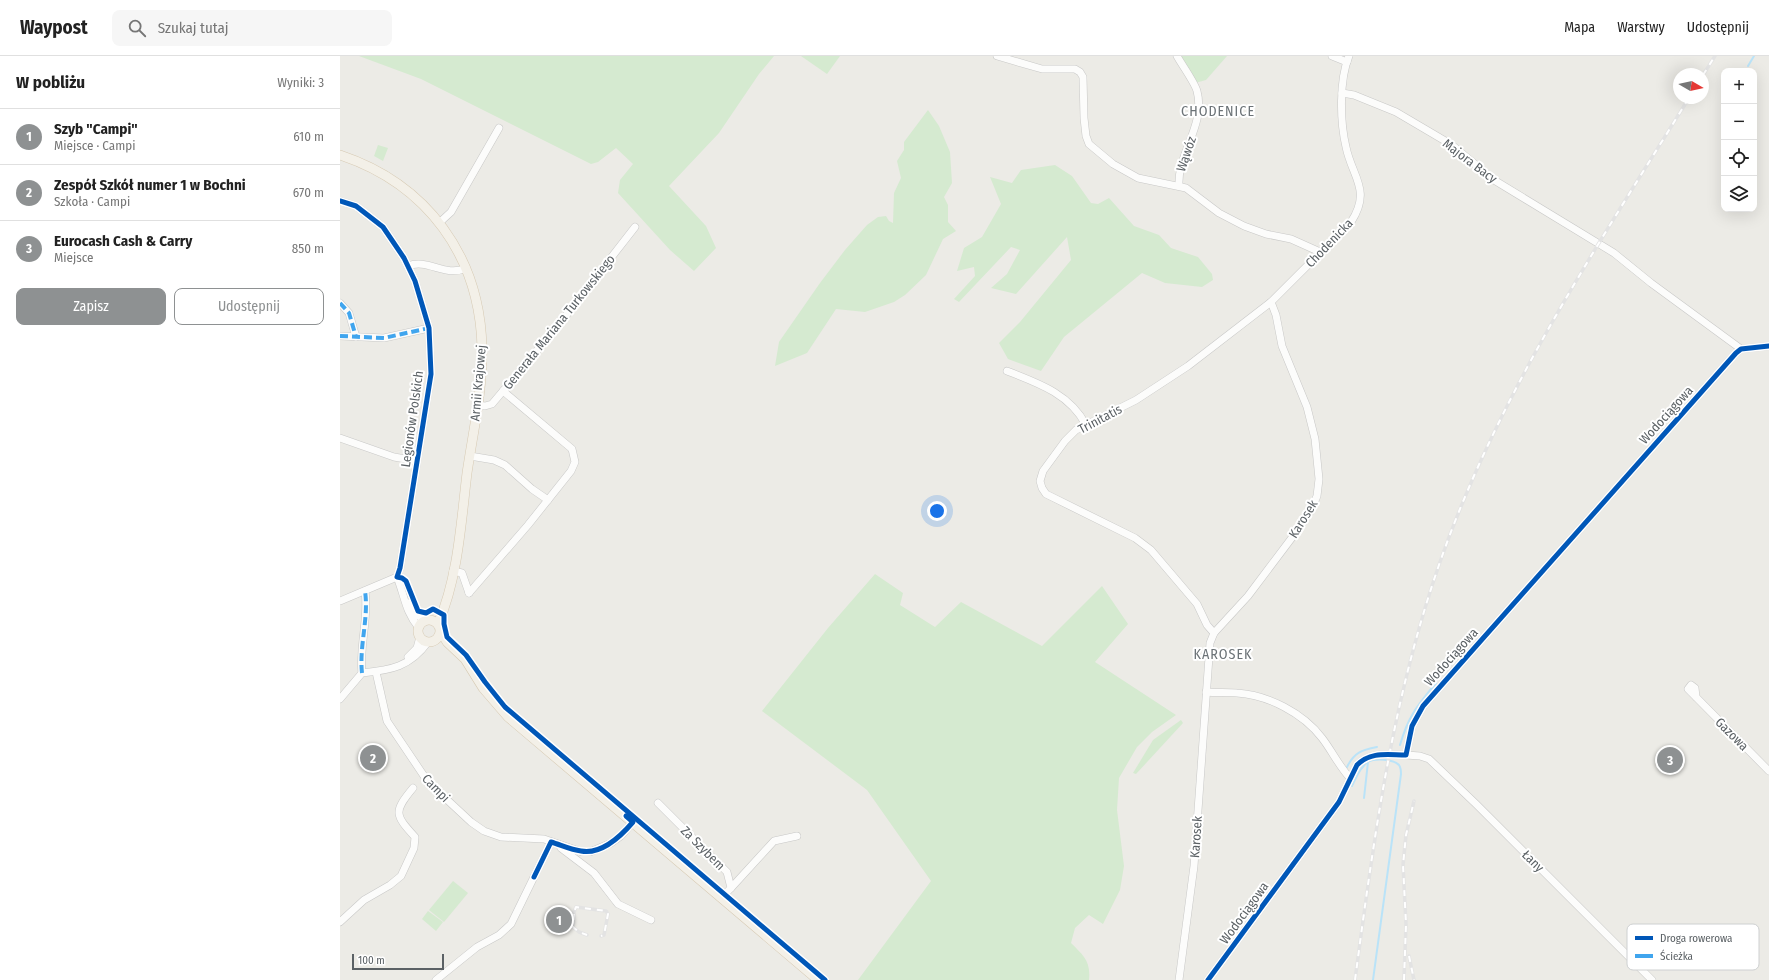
<!DOCTYPE html>
<html lang="pl">
<meta charset="utf-8">
<style>
body{margin:0;font-family:"Fira Sans Condensed",sans-serif;background:#f6f6f6;color:#222}
.controls{position:absolute;right:12px;top:12px;display:grid;overflow:hidden;border-radius:8px;box-shadow:0 4px 16px #0002}
.controls button{width:36px;height:36px;display:grid;place-items:center;padding:0;border:0;border-bottom:1px solid #e0e0e0;background:#fff;color:#222;font:20px sans-serif}
.compass{position:absolute;left:1333px;top:12px;width:36px;height:36px;border-radius:50%;background:#fff;box-shadow:0 4px 16px #0002;rotate:99deg}
.scale{position:absolute;left:12px;bottom:10px;width:92px;box-sizing:border-box;padding-left:4px;border:2px solid #5b6165;border-top:0;font-size:11px;line-height:14px;white-space:nowrap;color:#5b6165;-webkit-text-stroke:3px #fff;paint-order:stroke}
.you{position:absolute;left:597px;top:455px;width:14px;height:14px;margin:-10px;border:3px solid #fff;border-radius:50%;background:#1a73e8;box-shadow:0 0 0 6px #1a73e833}
.badge{display:grid;place-items:center;width:26px;height:26px;border-radius:50%;background:#8e9192;color:#fff;font-size:13px;font-weight:700}
.pin{position:absolute;translate:-50% -50%;border:2px solid #fff;box-shadow:0 1px 4px #0006}
.list{margin:0;padding:0;list-style:none}
h2{display:flex;justify-content:space-between;align-items:center;height:52px;margin:0;padding:0 16px;font-size:17px}
h2 small{font-size:13px;font-weight:400;color:#767676}
.list li{display:grid;grid-template-columns:26px 1fr auto;gap:12px;align-items:center;box-sizing:border-box;height:56px;padding:0 16px;border-top:1px solid #e0e0e0}
.list b{display:block;font-size:15px;white-space:nowrap}
.list p{margin:0;font-size:13px;white-space:nowrap;color:#767676}
.list em{font-size:13px;font-style:normal;color:#767676}
.actions{display:flex;gap:8px;padding:12px 16px}
.actions a{flex:1;padding:9px 0;border:1px solid #8e9192;border-radius:8px;text-align:center;font-size:14px;color:#8e9192}
.actions .main{background:#8e9192;color:#fff}
.icon{flex:none;width:22px;height:22px;fill:none;stroke:currentColor;stroke-width:2;stroke-linecap:round;stroke-linejoin:round}
.map{position:relative;flex:none;width:1429px;height:924px;overflow:hidden}
header{display:flex;align-items:center;gap:24px;box-sizing:border-box;height:56px;padding:0 20px;background:#fff;border-bottom:1px solid #e0e0e0}
header strong{font-size:19px}
nav{display:flex;gap:22px;margin-inline-start:auto;font-size:14px}
.search{width:280px;height:36px;background:#f6f6f6;display:flex;align-items:center;gap:10px;box-sizing:border-box;padding:0 14px;border-radius:8px;color:#767676;font-size:15px}
main{display:flex}
aside{flex:1;background:#fff}
.map>svg:first-child{display:block}
.green{fill:#d5ead0}
.lines{fill:none;stroke-linecap:round;stroke-linejoin:round}
.stream{stroke:#bae3f8;stroke-width:2}
.minor-casing{stroke:#c8c8c7;stroke-width:8}
.major-casing{stroke:#d6c9b2;stroke-width:10}
.minor{stroke:#fcfcfb;stroke-width:7}
.major{stroke:#f3f0e8;stroke-width:9}
.rail-casing{stroke:#e3e3e3;stroke-width:3.5}
.rail{stroke:#fff;stroke-width:2;stroke-dasharray:6;stroke-linecap:butt}
.quiet{stroke:#40a5ee;stroke-width:4;stroke-dasharray:8 4;stroke-linecap:butt}
.cycleway-casing{stroke:#fff;stroke-width:8}
.cycleway{stroke:#0057b8;stroke-width:5}
.labels{text-anchor:middle;dominant-baseline:central;stroke-width:4;stroke-linejoin:round;paint-order:stroke}
.street-label{font-size:13px;fill:#5b6165;stroke:#fff}
.neighbourhood-label{font-size:14px;letter-spacing:1px;fill:#6c7377;stroke:#fff}
.key{fill:#fff;stroke:#ced0d1;stroke-width:1}
.key-label{font-size:11px;fill:#5b6165}
</style>
<header>
<strong>Waypost</strong>
<div class="search"><svg class="icon" aria-label="search" viewBox="0 0 24 24"><circle cx="10" cy="10" r="6"/><path d="M15 15l6 6"/></svg>Szukaj tutaj</div>
<nav><a>Mapa</a><a>Warstwy</a><a>Udostępnij</a></nav>
</header>
<main>
<aside>
<h2>W pobliżu<small>Wyniki: 3</small></h2>
<ul class="list">
<li><span class="badge">1</span><div><b>Szyb &quot;Campi&quot;</b><p>Miejsce · Campi</p></div><em>610 m</em></li>
<li><span class="badge">2</span><div><b>Zespół Szkół numer 1 w Bochni</b><p>Szkoła · Campi</p></div><em>670 m</em></li>
<li><span class="badge">3</span><div><b>Eurocash Cash &amp; Carry</b><p>Miejsce</p></div><em>850 m</em></li>
</ul>
<div class="actions"><a class="main">Zapisz</a><a>Udostępnij</a></div>
</aside>
<div class="map">
<svg width="1429" height="924" viewBox="0 0 1429 924">
<rect width="100%" height="100%" fill="#ecebe6"/>
<g class="green">
<path d="M19,0H434L419,18L379,77L329,130L366,170L376,192L354,215L330,194L278,137L280,124L293,108L276,92L258,106L251,108L81,23Z"/>
<path d="M461,0H500L487,18Z"/>
<path d="M841,0H887L866,24L855,27Z"/>
<path d="M588,54L599,70L610,96L612,127L604,141L608,149V166L616,175L603,183L586,219L565,239L554,246L525,256L496,253L467,297L435,310L439,286L480,227L505,194L527,169L538,161L546,160L549,165L553,167L554,137L561,122L557,105L564,94V86Z"/>
<path d="M38,89L48,92L43,105L34,100Z"/>
<path d="M715,109L732,120L751,147L758,148L769,142L794,170L819,179L831,192L858,201L872,218L873,224L862,231L825,227L802,217L724,281L701,315L668,303L659,287L680,266L731,204L727,181L676,238L651,232L667,218L680,194L671,191L619,246L614,243L635,220L634,211L617,215L624,192L642,181L661,148L650,121L672,127L681,114Z"/>
<path d="M535,518L563,537L560,549L595,571L621,546L702,590L762,530L788,568L755,606L836,659L812,676L797,691L779,722L777,754L784,810L780,834L763,868L749,859L735,872L731,887C743,899 751,905 749,924H518L591,825L527,734L422,655L488,572Z"/>
<path d="M841,664L843,667L796,718L793,717L813,684Z"/>
<path d="M113,825L128,837L104,866L89,854Z"/>
<path d="M88,855L103,866L96,875L82,863Z"/>
</g>
<g class="lines">
<g class="stream">
<path d="M1408,10L1414,0"/>
<path d="M1060,689C1068,661 1077,650 1096,627"/>
<path d="M1007,711C1014,697 1021,694 1037,691"/>
<path d="M1012,730C1016,722 1020,711 1028,706C1035,702 1053,703 1059,709C1061,712 1061,715 1061,718L1033,924"/>
<path d="M1024,742L1028,706"/>
</g>
<g class="minor-casing">
<g id="minor">
<path d="M657,0L702,13H735L740,16L743,21L744,62L746,80L749,88L773,108L798,122L846,132L879,157L904,170L926,178L951,183L980,196"/>
<path d="M837,0C842,9 855,27 857,35C866,69 837,98 839,130"/>
<path d="M992,0L1007,6"/>
<path d="M1002,37L1014,39L1056,56L1112,89L1154,124L1274,197L1311,227L1401,293"/>
<path d="M0,145L16,150L43,171L64,202L75,225L89,272L91,318L60,512L57,521L0,545"/>
<path d="M99,167L111,156L159,72"/>
<path d="M68,210C88,202 105,222 126,212"/>
<path d="M0,247L9,257L16,281"/>
<path d="M0,280L44,282L89,272"/>
<path d="M667,315C698,327 730,338 746,369"/>
<path d="M137,349L145,350L152,348L221,266L295,171"/>
<path d="M0,382L54,401L77,405"/>
<path d="M130,400L154,404L165,409L192,433L208,444"/>
<path d="M113,515L122,517L129,537"/>
<path d="M57,521C65,541 65,555 79,572"/>
<path d="M129,537L188,469L231,415L235,406L232,393L163,335"/>
<path d="M68,547L76,559L87,564"/>
<path d="M874,577L867,569L857,548L811,494L795,482L706,438L702,432L700,425L703,415L725,385L736,374L796,344L848,310L931,246L1011,166C1032,134 1012,121 1006,91C1000,66 999,24 1009,0"/>
<path d="M68,601L77,592L80,581"/>
<path d="M36,616L47,665L88,726L131,766L144,775L161,781L204,783L242,796H250L271,787L281,780L293,766"/>
<path d="M22,617C19,590 29,562 25,535"/>
<path d="M866,636C876,637 887,636 897,637C928,639 963,657 982,682C992,695 999,710 1010,722"/>
<path d="M1356,641L1355,632L1351,629L1348,633L1429,715"/>
<path d="M0,643L22,617C51,614 70,611 88,586"/>
<path d="M1066,699L1080,700L1089,703L1136,748L1312,924"/>
<path d="M318,747L387,816L391,832L381,842"/>
<path d="M221,792L254,817L278,848L311,864"/>
<path d="M391,832L434,785L457,780"/>
<path d="M0,866L24,844L50,829L61,820L74,792L75,781C55,759 53,756 73,732"/>
<path d="M96,924L137,891L159,879L171,868L211,786"/>
<path d="M839,924L854,810L870,587L874,577L908,540L960,471L971,454L977,440L979,423L975,383L967,351L942,290L936,259L931,246"/>
<path d="M868,924L999,746L1017,709C1031,695 1048,699 1066,699L1072,670L1083,650L1396,297L1401,293L1429,290"/>
</g>
</g>
<g class="major-casing">
<g id="major">
<path d="M0,99C87,128 140,200 142,292C143,333 133,376 127,417C121,467 118,522 98,568"/>
<circle cx="89" cy="575" r="11"/>
<path d="M101,576L107,586L125,603L143,632L168,661L478,924"/>
</g>
</g>
<use href="#minor" class="minor"/>
<use href="#major" class="major"/>
<g class="rail-casing">
<g id="rail">
<path d="M1363,19L1375,0"/>
<path d="M234,858L233,871L239,876L247,879"/>
<path d="M217,863H231L236,851L266,855L268,858L264,879L261,880"/>
<path d="M1069,900L1074,924"/>
<path d="M1015,924C1034,781 1052,644 1100,506C1158,339 1256,192 1349,42"/>
<path d="M1064,924L1066,868L1063,809L1066,779L1074,745"/>
</g>
</g>
<use href="#rail" class="rail"/>
<g class="quiet">
<path d="M0,247L9,257L16,281"/>
<path d="M0,280L44,282L89,272"/>
<path d="M22,617C19,590 29,562 25,535"/>
</g>
<g class="cycleway-casing">
<g id="cycleway">
<path d="M0,145L16,150L43,171L64,202L75,225L89,272L91,318L60,512L57,521L62,522L66,525L78,555L86,557L93,553L104,559V568L107,581L126,599L145,626L165,651L485,924"/>
<path d="M194,821L211,786C221,789 231,794 241,795C262,799 281,780 293,766L286,760"/>
<path d="M868,924L999,746L1017,709C1031,695 1048,699 1066,699L1072,670L1083,650L1396,297L1401,293L1429,290"/>
</g>
</g>
<use href="#cycleway" class="cycleway"/>
</g>
<g class="labels">
<g class="street-label">
<text transform="translate(846 98) rotate(-71)">Wąwóz</text>
<text transform="translate(1130 105) rotate(37)">Majora Bacy</text>
<text transform="translate(989 187) rotate(-46)">Chodenicka</text>
<text transform="translate(219 266) rotate(-51)">Generała Mariana Turkowskiego</text>
<text transform="translate(138 327) rotate(-85)">Armii Krajowej</text>
<text transform="translate(1326 359) rotate(-48)">Wodociągowa</text>
<text transform="translate(72 363) rotate(-82)">Legionów Polskich</text>
<text transform="translate(760 363) rotate(-28)">Trinitatis</text>
<text transform="translate(963 463) rotate(-58)">Karosek</text>
<text transform="translate(1111 601) rotate(-48)">Wodociągowa</text>
<text transform="translate(1392 678) rotate(45)">Gazowa</text>
<text transform="translate(96 732) rotate(46)">Campi</text>
<text transform="translate(856 781) rotate(-86)">Karosek</text>
<text transform="translate(363 792) rotate(45)">Za Szybem</text>
<text transform="translate(1193 805) rotate(45)">Łany</text>
<text transform="translate(904 857) rotate(-54)">Wodociągowa</text>
</g>
<g class="neighbourhood-label">
<text x="878" y="55">CHODENICE</text>
<text x="883" y="598">KAROSEK</text>
</g>
</g>
<rect x="1287" y="868" width="132" height="46" rx="6" class="key"/>
<rect x="1295" y="880" width="18" height="4" fill="#0057b8"/>
<rect x="1295" y="898" width="18" height="4" fill="#40a5ee"/>
<g class="key-label">
<text x="1320" y="886">Droga rowerowa</text>
<text x="1320" y="904">Ścieżka</text>
</g>
</svg>
<div class="controls">
<button>+</button>
<button>−</button>
<button><svg class="icon" aria-label="locate" viewBox="0 0 24 24"><circle cx="12" cy="12" r="6"/><path d="M12 2v4M12 18v4M2 12h4M18 12h4"/></svg></button>
<button><svg class="icon" aria-label="layers" viewBox="0 0 24 24"><path d="M12 4l9 5-9 5-9-5zM3 14l9 5 9-5"/></svg></button>
</div>
<svg class="compass" viewBox="-18 -18 36 36"><path d="M0-13l5 13h-10z" fill="#e53935"/><path d="M0 13l5-13h-10z" fill="#767676"/></svg>
<div class="scale">100 m</div>
<div class="you"></div>
<div class="pin badge" style="left:219px;top:864px">1</div>
<div class="pin badge" style="left:33px;top:702px">2</div>
<div class="pin badge" style="left:1330px;top:704px">3</div>
</div>
</main>
